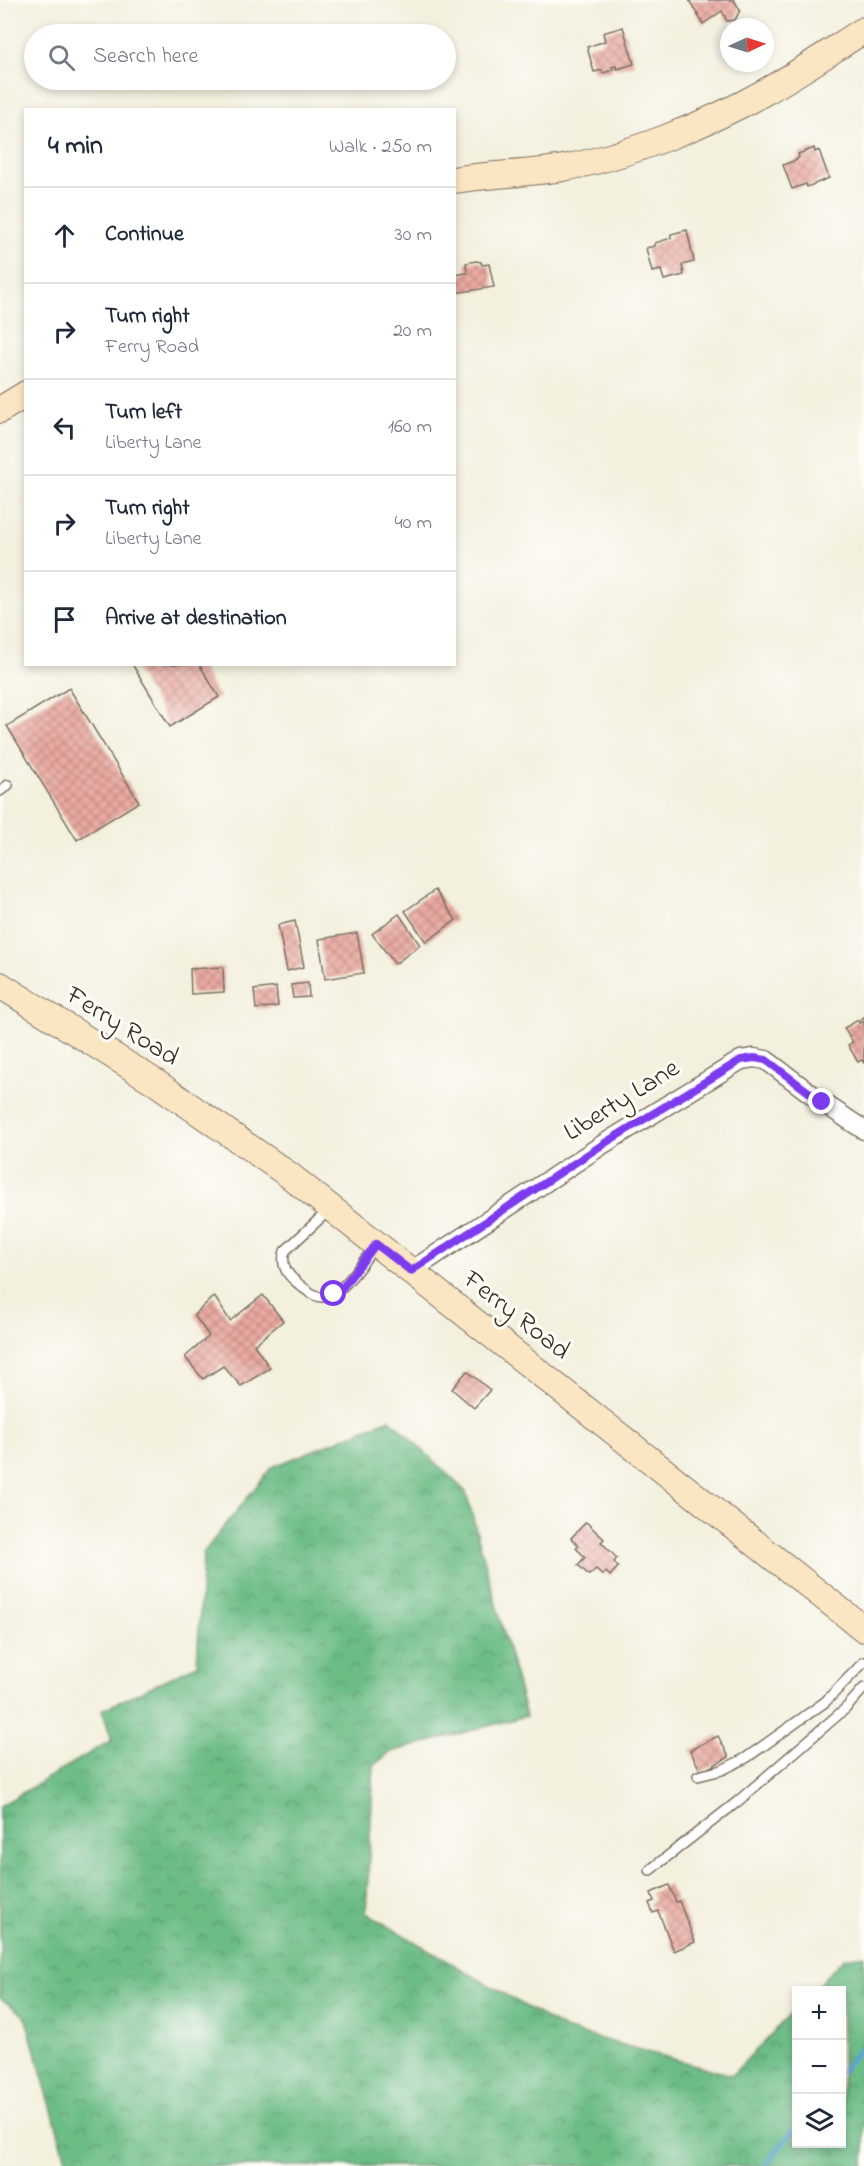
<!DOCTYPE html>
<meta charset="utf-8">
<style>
body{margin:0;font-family:"Indie Flower",sans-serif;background:#f2f2f3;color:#1f2937}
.controls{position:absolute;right:18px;bottom:18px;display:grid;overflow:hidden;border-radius:0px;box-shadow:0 3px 9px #0003}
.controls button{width:54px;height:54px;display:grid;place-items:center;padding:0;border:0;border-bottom:2px solid #e0e1e3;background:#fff;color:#1f2937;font:30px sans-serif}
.compass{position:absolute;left:720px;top:18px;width:54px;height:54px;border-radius:50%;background:#fff;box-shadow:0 3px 9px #0003;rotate:86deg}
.stop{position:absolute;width:18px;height:18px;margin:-14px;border:4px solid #7c3aed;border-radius:50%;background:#fff}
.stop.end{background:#7c3aed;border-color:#fff;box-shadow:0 2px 6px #0008}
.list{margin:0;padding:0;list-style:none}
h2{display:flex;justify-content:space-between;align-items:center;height:78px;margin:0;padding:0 24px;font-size:26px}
h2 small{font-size:20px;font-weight:400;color:#747a83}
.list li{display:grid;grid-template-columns:39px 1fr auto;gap:18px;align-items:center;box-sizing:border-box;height:96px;padding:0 24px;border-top:2px solid #e0e1e3}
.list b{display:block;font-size:22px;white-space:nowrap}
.list p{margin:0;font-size:20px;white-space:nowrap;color:#747a83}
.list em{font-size:20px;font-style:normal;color:#747a83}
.icon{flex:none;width:33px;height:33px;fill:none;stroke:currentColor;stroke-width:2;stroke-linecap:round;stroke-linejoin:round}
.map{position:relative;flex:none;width:864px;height:2166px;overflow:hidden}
.search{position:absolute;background:#fff;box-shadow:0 3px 9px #0003;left:24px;top:24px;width:432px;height:66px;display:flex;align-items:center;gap:15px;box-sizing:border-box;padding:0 21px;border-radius:33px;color:#747a83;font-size:22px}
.panel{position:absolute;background:#fff;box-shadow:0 3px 9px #0003;left:24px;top:108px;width:432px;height:558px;border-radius:0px}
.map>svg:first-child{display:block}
.forest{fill:url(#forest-crowns);stroke:#547352;stroke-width:1.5}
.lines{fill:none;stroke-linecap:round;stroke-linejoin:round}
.stream{stroke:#5ca3d2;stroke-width:4.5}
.building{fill:url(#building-cross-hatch)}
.lane-casing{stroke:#7b6f61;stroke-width:12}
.street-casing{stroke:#7b6f61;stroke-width:21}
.secondary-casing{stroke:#7b6f61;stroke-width:28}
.lane{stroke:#fff;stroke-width:9}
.street{stroke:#fff;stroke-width:18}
.secondary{stroke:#fbe6c4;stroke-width:26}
.route{stroke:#7c3aed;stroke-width:8}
.labels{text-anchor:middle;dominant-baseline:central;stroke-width:6;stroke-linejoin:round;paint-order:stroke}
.street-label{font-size:27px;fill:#3b2a1e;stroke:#fdfcf7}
</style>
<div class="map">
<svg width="864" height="2166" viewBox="0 0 864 2166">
<defs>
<pattern id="forest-crowns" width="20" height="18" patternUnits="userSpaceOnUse" patternTransform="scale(1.5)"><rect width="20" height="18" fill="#6cbc86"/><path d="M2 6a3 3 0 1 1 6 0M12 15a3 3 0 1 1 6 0" fill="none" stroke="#5a996d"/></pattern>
<pattern id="building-cross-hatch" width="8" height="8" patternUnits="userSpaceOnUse" patternTransform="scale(1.5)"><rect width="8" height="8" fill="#eaaaa2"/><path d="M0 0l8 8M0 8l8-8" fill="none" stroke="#bf8b83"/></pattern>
</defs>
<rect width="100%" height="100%" fill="#fdfcf7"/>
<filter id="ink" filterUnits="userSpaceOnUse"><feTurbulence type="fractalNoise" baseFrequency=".0167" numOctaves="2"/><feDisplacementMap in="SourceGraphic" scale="12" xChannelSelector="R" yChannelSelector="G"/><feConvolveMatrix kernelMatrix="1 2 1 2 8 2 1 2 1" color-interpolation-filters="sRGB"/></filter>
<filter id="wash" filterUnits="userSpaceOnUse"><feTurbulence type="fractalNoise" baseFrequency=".008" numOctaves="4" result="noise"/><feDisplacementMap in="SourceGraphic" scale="24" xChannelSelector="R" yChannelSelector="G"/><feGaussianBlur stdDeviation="1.35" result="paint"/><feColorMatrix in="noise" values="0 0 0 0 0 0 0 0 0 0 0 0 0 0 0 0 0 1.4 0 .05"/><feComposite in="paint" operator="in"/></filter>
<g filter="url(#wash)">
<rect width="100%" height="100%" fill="#f3f0de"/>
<path class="forest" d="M390,1419L466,1492L526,1716L391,1752L374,1765L366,1913L564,2029L732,2075L796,2008V2144H842V1990H813L844,1958L864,1955V2166H68L25,2016L0,1998V1806L112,1740L102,1710L197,1665L203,1553L272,1467Z"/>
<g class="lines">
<g class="stream">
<path d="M842,2071L864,2043"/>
<path d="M765,2166L796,2127"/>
</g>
</g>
<g id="blocks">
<g class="building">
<path d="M689,0H734L740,10L735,20L727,21L722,11L703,24Z"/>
<path d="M623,27L634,64L617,69L616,66L612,67L613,70L603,73L602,70L594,72L587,47L605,41L603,33Z"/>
<path d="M335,28L337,34H317Z"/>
<path d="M366,28L368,34H348Z"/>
<path d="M814,148L815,152L819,150L829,178L807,187L806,184L792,189L783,165L796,160L799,157L798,154Z"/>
<path d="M687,230L694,262L682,265L684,275L664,280L661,270L652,272L646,248L655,246V243L671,238V234Z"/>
<path d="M476,261L481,262L482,265L489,264L494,287L455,293L454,275L467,273L466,263Z"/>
<path d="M132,664H199L219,697L170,727Z"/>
<path d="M69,688L139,802L77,840L7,726Z"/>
<path d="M435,890L456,920L426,942L405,911Z"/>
<path d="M399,914L420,945L395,964L372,934Z"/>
<path d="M295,921L304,967L287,971L278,925Z"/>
<path d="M357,933L364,973L325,979L319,939Z"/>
<path d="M223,967L224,992L191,994L190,969Z"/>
<path d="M308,983L309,997L293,998L291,985Z"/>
<path d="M276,987L278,1006L256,1009L254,990Z"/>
<path d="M864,1017V1063L862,1060L858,1062L848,1045L853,1042L844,1028L858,1020L859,1023L862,1022L860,1019Z"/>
<path d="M263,1295L283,1321L254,1345L270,1368L241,1386L223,1366L203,1379L185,1357L209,1336L194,1315L214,1296L230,1321Z"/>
<path d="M467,1371L490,1390L474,1408L452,1389Z"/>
<path d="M586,1522L604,1539L601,1542L617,1558L614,1562L618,1567L610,1576L606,1572L603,1575L596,1569L589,1575L578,1565L585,1557L576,1548L579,1546L571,1538Z"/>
<path d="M718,1736L729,1757L701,1772L690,1750Z"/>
<path d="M669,1885L676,1902L679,1901L695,1942L674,1951L658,1911L653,1913L649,1903L654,1901L651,1893Z"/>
</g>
</g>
</g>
<g filter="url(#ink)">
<use href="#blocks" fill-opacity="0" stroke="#7b6f61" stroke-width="1.5"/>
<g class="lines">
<g class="lane-casing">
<g id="lane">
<path d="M0,791L8,785"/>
<path d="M329,1210L285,1251C281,1263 285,1272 294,1280C301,1286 313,1297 322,1297C342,1297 364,1260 375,1246"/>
<path d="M698,1776L722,1770L746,1758L825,1702L864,1662"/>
<path d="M650,1870L737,1802L846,1708L864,1688"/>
</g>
</g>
<g class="street-casing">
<path id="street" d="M411,1271L605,1143L741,1060L754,1058L766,1060L822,1102L864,1130"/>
</g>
<g class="secondary-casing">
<g id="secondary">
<path d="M454,180C490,174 527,174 563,168C625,157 708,124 763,93C798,74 831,51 864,30"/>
<path d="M0,410L26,394"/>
<path d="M0,985L155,1082L289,1175L864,1629"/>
</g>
</g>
<use href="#lane" class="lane"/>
<use href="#street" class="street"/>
<use href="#secondary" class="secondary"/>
</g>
</g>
<g class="lines" filter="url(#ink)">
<path class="route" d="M334,1294L343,1287L376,1244L411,1271L605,1143L741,1060L754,1058L766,1060L822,1102"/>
</g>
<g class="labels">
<g class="street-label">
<text transform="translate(122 1027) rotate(32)">Ferry Road</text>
<text transform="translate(622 1101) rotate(-32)">Liberty Lane</text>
<text transform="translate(516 1316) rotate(38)">Ferry Road</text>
</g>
</g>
</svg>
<div class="controls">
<button>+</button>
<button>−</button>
<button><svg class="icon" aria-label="layers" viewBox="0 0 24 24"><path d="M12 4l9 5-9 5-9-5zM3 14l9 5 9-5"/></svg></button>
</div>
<svg class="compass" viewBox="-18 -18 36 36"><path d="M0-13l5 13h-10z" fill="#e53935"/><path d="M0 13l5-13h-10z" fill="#747a83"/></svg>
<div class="stop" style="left:334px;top:1294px"></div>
<div class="stop end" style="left:822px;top:1102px"></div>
<div class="search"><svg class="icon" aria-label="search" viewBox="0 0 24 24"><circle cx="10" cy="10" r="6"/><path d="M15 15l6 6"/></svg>Search here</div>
<section class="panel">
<h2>4 min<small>Walk · 250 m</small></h2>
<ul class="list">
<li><svg class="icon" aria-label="ahead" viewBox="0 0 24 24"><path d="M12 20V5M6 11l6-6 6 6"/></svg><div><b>Continue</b></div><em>30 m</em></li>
<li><svg class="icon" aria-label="right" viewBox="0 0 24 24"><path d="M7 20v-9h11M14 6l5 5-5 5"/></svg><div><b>Turn right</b><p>Ferry Road</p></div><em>20 m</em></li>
<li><svg class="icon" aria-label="left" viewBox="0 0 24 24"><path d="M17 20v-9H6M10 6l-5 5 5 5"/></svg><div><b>Turn left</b><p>Liberty Lane</p></div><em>160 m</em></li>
<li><svg class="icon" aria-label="right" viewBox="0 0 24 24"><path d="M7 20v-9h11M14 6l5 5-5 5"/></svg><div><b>Turn right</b><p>Liberty Lane</p></div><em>40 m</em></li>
<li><svg class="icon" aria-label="arrive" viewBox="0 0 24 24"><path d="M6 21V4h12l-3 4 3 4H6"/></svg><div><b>Arrive at destination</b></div></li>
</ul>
</section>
</div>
